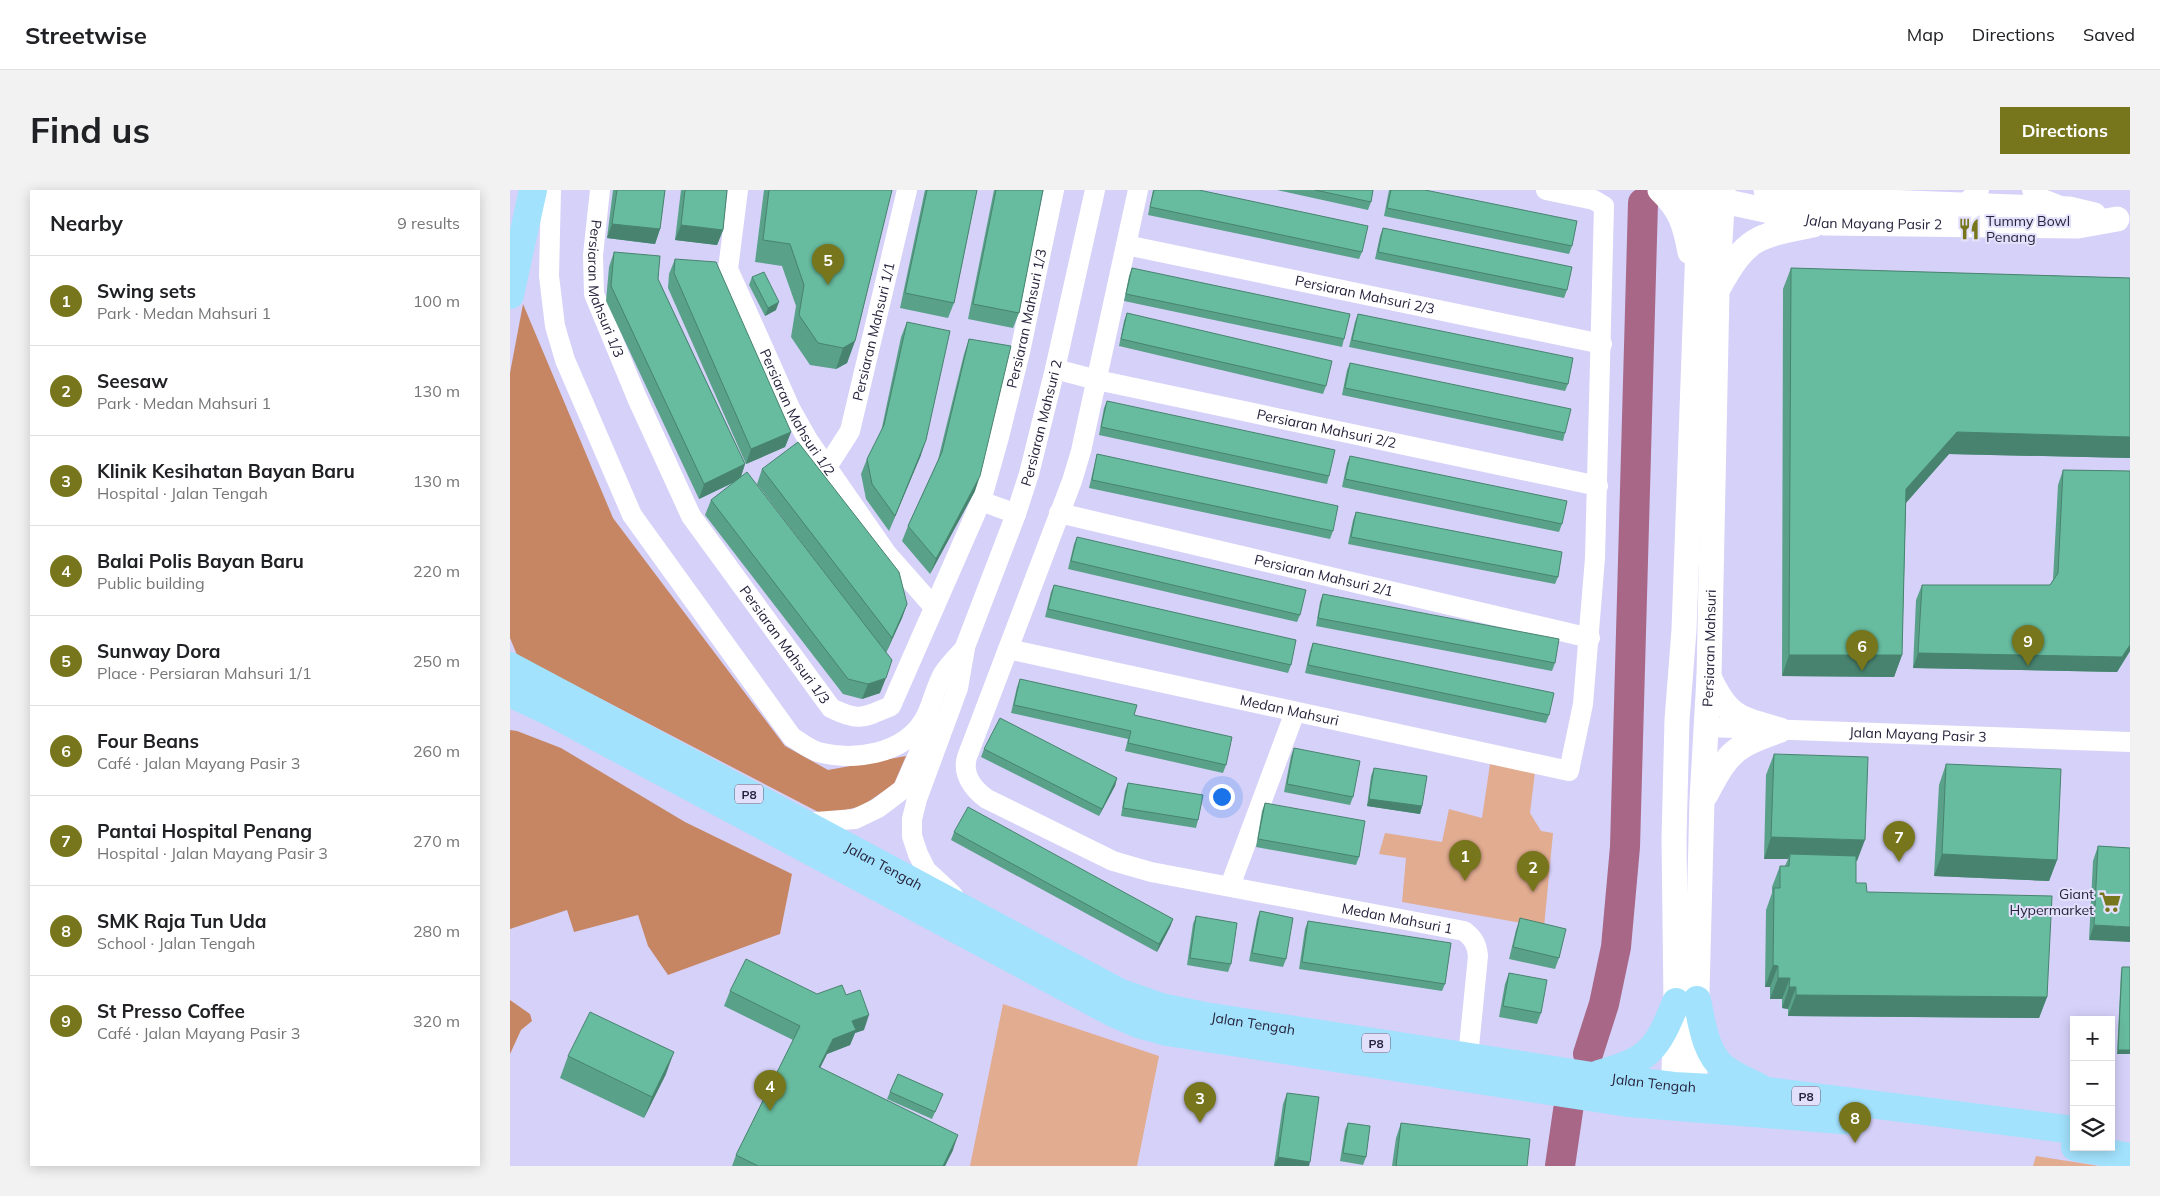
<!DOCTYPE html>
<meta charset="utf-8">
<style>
body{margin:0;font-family:Mulish,sans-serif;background:#f2f2f2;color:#202124}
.controls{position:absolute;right:15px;bottom:15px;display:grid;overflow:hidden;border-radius:0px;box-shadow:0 2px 12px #0003}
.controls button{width:45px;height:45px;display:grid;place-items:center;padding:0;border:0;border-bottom:1px solid #e0e0e0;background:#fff;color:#202124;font:25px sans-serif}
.you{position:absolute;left:711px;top:606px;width:18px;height:18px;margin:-12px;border:4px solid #fff;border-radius:50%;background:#1a73e8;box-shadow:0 0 0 8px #1a73e833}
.badge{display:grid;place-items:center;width:32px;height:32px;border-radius:50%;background:#77761c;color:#fff;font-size:16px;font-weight:700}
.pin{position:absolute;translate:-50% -41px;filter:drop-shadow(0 1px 2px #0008)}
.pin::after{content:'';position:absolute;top:26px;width:18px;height:15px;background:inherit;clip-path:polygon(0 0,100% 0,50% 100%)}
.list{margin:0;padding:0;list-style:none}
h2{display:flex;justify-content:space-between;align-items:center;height:65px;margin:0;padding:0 20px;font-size:21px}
h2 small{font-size:16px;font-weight:400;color:#757577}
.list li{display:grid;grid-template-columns:32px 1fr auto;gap:15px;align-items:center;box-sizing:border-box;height:90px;padding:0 20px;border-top:1px solid #e0e0e0}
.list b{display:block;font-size:19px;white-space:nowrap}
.list p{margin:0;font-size:16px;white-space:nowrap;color:#757577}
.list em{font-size:16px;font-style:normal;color:#757577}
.icon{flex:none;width:28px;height:28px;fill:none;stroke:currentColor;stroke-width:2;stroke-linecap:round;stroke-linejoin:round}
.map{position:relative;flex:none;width:1620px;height:976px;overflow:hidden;border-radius:0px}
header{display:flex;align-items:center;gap:30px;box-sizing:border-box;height:70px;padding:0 25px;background:#fff;border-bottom:1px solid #e0e0e0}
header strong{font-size:24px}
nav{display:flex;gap:28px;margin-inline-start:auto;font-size:18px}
.intro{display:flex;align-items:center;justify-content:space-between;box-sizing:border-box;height:120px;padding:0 30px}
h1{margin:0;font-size:35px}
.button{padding:12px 22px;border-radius:0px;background:#77761c;color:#fff;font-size:18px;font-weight:700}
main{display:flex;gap:30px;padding:0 30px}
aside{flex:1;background:#fff;border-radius:0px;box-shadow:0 2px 12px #0003}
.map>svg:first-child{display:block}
.green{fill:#e2ac90}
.forest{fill:#c68663}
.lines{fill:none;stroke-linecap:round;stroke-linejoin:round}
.river{stroke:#a86787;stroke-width:30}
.minor{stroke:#fff;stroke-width:20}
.tertiary{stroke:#fff;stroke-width:25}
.primary{stroke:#a2e2fd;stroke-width:28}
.wall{fill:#59a188}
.shaded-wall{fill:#48836f}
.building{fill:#67bb9e;stroke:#48836f}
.labels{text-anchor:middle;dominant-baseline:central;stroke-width:4;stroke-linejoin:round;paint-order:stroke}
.shield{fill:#e2e0fb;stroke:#5f5c75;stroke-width:1}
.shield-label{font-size:12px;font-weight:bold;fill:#27233c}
.poi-label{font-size:14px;fill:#27233c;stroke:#e2e0fb;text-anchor:start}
.street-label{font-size:14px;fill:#27233c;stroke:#e2e0fb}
</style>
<header>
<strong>Streetwise</strong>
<nav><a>Map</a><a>Directions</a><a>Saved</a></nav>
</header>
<div class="intro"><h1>Find us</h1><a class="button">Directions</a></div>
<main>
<aside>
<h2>Nearby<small>9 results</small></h2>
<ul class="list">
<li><span class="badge">1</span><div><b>Swing sets</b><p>Park · Medan Mahsuri 1</p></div><em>100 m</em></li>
<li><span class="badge">2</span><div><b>Seesaw</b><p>Park · Medan Mahsuri 1</p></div><em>130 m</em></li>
<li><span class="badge">3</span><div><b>Klinik Kesihatan Bayan Baru</b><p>Hospital · Jalan Tengah</p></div><em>130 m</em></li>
<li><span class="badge">4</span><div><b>Balai Polis Bayan Baru</b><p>Public building</p></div><em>220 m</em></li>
<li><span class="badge">5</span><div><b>Sunway Dora</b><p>Place · Persiaran Mahsuri 1/1</p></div><em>250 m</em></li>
<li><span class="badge">6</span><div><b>Four Beans</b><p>Café · Jalan Mayang Pasir 3</p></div><em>260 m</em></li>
<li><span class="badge">7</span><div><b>Pantai Hospital Penang</b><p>Hospital · Jalan Mayang Pasir 3</p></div><em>270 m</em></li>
<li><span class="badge">8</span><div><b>SMK Raja Tun Uda</b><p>School · Jalan Tengah</p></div><em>280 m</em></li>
<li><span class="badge">9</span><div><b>St Presso Coffee</b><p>Café · Jalan Mayang Pasir 3</p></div><em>320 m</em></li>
</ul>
</aside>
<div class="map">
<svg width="1620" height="976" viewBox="0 0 1620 976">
<rect width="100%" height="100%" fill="#d5d1f9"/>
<g class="green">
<path d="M980,574L1025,582L1020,623L1031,641L1043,643L1034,737L892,712L896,668L869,664L875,643L932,652L939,619L972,628Z"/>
<path d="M493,814L649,866L627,976H460Z"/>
<path d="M1526,966L1589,976H1523Z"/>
</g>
<g class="forest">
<path d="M13,114L103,328L275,556L318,580L396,566L384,594L352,616L314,625L7,465L0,448V183Z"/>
<path d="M0,540L7,541L51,558L175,632L282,684L270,744L158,785L138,756L128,725L64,742L57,720L0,739Z"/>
<path d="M0,810L20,824L22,831L11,840L0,864Z"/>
</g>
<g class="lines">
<g class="river">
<path d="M1078,864L1094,814L1106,757L1115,657L1133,13"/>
<path d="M1050,976L1059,914"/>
</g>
<g class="minor">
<path d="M41,0L39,86L45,136L55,170L122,325L282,547C290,552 299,559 308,562C344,571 393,565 414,530C422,516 425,498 433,484C439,474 448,466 455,458"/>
<path id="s1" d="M90,0L83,65L84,104L127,208L181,326L321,518C349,532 353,528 381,516L471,311L489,247L510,162L544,0"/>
<path id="s2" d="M228,0L218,79L281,220L298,250L377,364L423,416"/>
<path id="s3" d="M628,0L571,261L562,291L457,567C452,584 463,599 477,609L603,671L641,682L954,741C963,748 967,754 968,766L958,867"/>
<path d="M1522,0L1533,9L1553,17"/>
<path d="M1454,15L1469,0"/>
<path id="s4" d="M616,55L1092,154"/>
<path id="s5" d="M545,179L587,190L1088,296"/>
<path id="s6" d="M317,277L340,241L397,0"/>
<path d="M471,311L506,324"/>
<path id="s7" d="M549,323L1080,448"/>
<path id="s8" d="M498,459L1059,581L1073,514L1085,368L1094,16L1084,10L1036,0"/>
<path id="s9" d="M450,470L506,324L519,284L545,179L585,0"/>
<path id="s10" d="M1196,537L1620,552"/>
<path d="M293,633L345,629L368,618L393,599L424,529"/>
<path d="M720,696L785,522"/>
<path d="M443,705L416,680L408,664L402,646V629L407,609L448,498L455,458"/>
</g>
<g class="tertiary">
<path d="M1150,0C1171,20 1175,35 1180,62"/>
<path id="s11" d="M1162,0L1315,33L1568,36L1607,29"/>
<path d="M1256,0L1320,10L1559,19L1584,25"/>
<path d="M1209,97C1237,46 1248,46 1303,35"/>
<path d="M1199,487C1218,528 1229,528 1270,540"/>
<path d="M1195,606C1205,588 1214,567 1233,556C1244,549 1258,545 1270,540"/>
<path d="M1163,916L1166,812L1164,649L1167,530L1174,440L1190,0"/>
<path id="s12" d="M1184,918L1192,610L1199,487L1207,101L1213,0"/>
</g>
<g class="primary">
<path d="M0,105L23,0"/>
<path id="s13" d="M0,476L611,803L651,817L695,826L1082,886L1164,896L1257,901L1564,940"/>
<path d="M0,503L38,521L603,823L628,834L657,842L1118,913L1344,931"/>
<path d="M1187,810C1192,833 1195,863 1214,878C1224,886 1237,891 1249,897"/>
<path d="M1089,884C1139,870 1147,860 1166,812"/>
<path d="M1565,957L1620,967"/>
</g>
</g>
<g class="wall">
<path d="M103,0H155L150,39L145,54L97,48Z"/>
<path d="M171,0H217L213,40L207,55L165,50Z"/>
<path d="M254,0H382L345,151L337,173L326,179L300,175L281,147L286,116L272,76L245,72Z"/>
<path d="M415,0H467L444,113L438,128L390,118Z"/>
<path d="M484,0H533L509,123L503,138L458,129Z"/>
<path d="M643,0H689L852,62L849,69L638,25Z"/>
<path d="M767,0H863L861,12L858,20Z"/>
<path d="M879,0H915L1062,56L1059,64L874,26Z"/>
<path d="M873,38L1057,100L1054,108L865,69L870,46Z"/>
<path d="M104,62L148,89L235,274L231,287L370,503L352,509L333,504L195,325L201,310L225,292L189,309L96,111L99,77Z"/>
<path d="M165,69L281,242L275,257L236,274L158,98L159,84Z"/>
<path d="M622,78L834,149L832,157L614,111L619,86Z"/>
<path d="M1281,78L1620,88V268L1439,264L1396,312L1392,465L1384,487L1272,486L1273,99Z"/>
<path d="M242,87L266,120L255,126L239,95Z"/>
<path d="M617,123L816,196L813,204L609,156L614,131Z"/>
<path d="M848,124L1058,194L1055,201L839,157L845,132Z"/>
<path d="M397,132L411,265L379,341L356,309L351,284L357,269L371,242L391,147Z"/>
<path d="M459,149L465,301L420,384L392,351L398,336L428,270L454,164Z"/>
<path d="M840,173L1055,243L1053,251L832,205L837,180Z"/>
<path d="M597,211L819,286L817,294L589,245L594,218Z"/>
<path d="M587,264L823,341L820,349L579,298L585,272Z"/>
<path d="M840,266L1052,334L1049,342L832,297L837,273Z"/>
<path d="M252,279L397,414L392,428L376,463L247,294Z"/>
<path d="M1553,280L1620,281V461L1607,482L1403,478L1406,410L1412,395H1540L1543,390L1548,295Z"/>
<path d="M846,322L1048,387L1045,394L838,354L843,330Z"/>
<path d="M567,347L790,425L787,432L558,379L564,354Z"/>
<path d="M544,395L781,475L778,483L535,427L541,402Z"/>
<path d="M813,404L1045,473L1042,481L806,436L810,412Z"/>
<path d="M803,453L1039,525L1036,533L795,483L800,461Z"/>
<path d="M510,489L624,525L716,575L713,583L615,561L618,549L501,523L507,497Z"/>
<path d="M784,558L843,607L840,615L774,602L781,566Z"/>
<path d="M474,559L607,588L605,596L589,626L471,567Z"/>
<path d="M1264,564L1347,671H1346V693L1357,702L1537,807L1529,828L1278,826V819L1272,818V809H1260V797H1255L1256,720L1262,703V697L1270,676H1275L1278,669H1254L1256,585Z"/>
<path d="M1436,574L1547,670L1539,691L1424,686L1429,595Z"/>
<path d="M864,578L912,616L910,624L857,616L861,586Z"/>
<path d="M618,593L688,630L686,638L611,626L615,601Z"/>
<path d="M755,613L849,667L846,675L746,657L752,621Z"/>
<path d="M444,642L663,729L660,737L647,762L441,650Z"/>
<path d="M1588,656L1620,658L1579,750L1583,671Z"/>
<path d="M750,721L776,769L773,777L739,771L747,729Z"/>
<path d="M686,726L721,774L718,782L677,775L683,734Z"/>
<path d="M1010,728L1049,768L1045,779L999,769L1006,740Z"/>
<path d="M798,731L935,794L932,801L789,779L795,739Z"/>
<path d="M1612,777L1620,864H1607L1611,781Z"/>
<path d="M999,783L1031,823L1027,834L989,827L995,794Z"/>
<path d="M220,801L336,805L354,840L345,843L340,855L317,864L310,878L443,960L435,976H222L226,965L283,850L214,816Z"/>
<path d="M58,866L156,884L134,928L50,888Z"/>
<path d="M380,902L430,911L422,929L377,909Z"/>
<path d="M777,903L799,976H764L773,914Z"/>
<path d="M838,933L856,967L853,975L830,971L835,940Z"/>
<path d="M891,933L1017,976H882L886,948Z"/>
</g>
<g class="shaded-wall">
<path d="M102,34L150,39L145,54L97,48Z"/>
<path d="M171,35L213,40L207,55L165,50Z"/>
<path d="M269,112L266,120L255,126L258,118Z"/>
<path d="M345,151L337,173L326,179L333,158Z"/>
<path d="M281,242L275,257L236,274L241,259Z"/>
<path d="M1447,242L1620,247V268L1439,264L1389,321L1396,299Z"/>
<path d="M416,250L411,265L379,341L385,326Z"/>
<path d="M235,274L230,289L189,309L194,294Z"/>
<path d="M470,286L465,301L420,384L426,369Z"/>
<path d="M397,414L392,428L376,463L382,448Z"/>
<path d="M1620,455V461L1607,482L1403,478L1408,463Z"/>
<path d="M1279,465H1392L1384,487L1272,486Z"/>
<path d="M376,488L370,503L352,509L358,494Z"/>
<path d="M607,588L605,596L589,626L592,619Z"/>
<path d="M859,609L912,616L910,624L857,616Z"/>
<path d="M1261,647L1355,650L1347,671L1279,669L1280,664L1278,669H1254Z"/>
<path d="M1432,664L1547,670L1539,691L1424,686Z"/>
<path d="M663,729L660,737L647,762L649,754Z"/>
<path d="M1584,735L1620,737V752L1579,750Z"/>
<path d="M1263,775L1268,776L1260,797H1255Z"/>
<path d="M1268,788H1280L1272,809H1260Z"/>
<path d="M1279,797H1286L1278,819L1272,818Z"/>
<path d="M1286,805L1537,807L1529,828L1278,826Z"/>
<path d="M359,825L354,840L345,843L340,855L317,864L303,892L309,877L323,849L342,831Z"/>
<path d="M1608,860H1620V864H1607Z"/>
<path d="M164,862L156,884L134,928L142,907Z"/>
<path d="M448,945L443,960L435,976H433Z"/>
<path d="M768,967L800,972L799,976H764Z"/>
</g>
<g class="building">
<path d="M107,0H155L150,39L102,34Z"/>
<path d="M175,0H217L213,40L171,35Z"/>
<path d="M259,0H382L345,151L333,158L308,153L289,125L294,95L280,54L253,50Z"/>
<path d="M417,0H467L444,113L395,103Z"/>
<path d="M486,0H533L509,123L463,114Z"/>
<path d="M644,0H689L858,36L852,62L640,17Z"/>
<path d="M805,0H863L861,12Z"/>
<path d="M881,0H915L1067,31L1062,56L877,18Z"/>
<path d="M873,38L1062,77L1057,100L868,62Z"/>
<path d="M104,62L150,66L148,89L235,274L194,294L101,96Z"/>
<path d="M165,69L206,72L281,242L241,259L164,83Z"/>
<path d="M622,78L840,124L834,149L616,104Z"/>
<path d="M1281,78L1620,88V247L1447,242L1396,299L1392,465H1279Z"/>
<path d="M254,82L269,112L258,118L242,87Z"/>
<path d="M617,123L822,171L816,196L611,149Z"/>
<path d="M848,124L1063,168L1058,194L842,150Z"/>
<path d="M397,132L440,141L416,250L385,326L362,294L357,269L374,235Z"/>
<path d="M459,149L501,156L470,286L426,369L398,336L432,262Z"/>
<path d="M840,173L1061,219L1055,243L835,198Z"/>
<path d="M597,211L825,260L819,286L591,237Z"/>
<path d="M288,252L389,382L397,414L382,448L252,279Z"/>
<path d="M587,264L828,316L823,341L582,290Z"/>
<path d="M840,266L1057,311L1052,334L835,289Z"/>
<path d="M1553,280L1620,281V455L1612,467L1408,463L1412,395H1540L1548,383Z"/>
<path d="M237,282L382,470L376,488L358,494L338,489L201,310Z"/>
<path d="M846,322L1052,362L1048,387L841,347Z"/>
<path d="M567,347L796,400L790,425L561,371Z"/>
<path d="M544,395L786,450L781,475L538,419Z"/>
<path d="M813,404L1049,449L1045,473L808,428Z"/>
<path d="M803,453L1044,503L1039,525L798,475Z"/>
<path d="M510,489L627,515L624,525L722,547L716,575L618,553L621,541L504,515Z"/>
<path d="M490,528L607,588L592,619L474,559Z"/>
<path d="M784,558L850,571L843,607L777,594Z"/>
<path d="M1264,564L1358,567L1355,650L1261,647Z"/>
<path d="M1436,574L1551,579L1547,670L1432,664Z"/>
<path d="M864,578L917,586L912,616L859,609Z"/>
<path d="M618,593L693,605L688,630L613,618Z"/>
<path d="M755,613L855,631L849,667L748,649Z"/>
<path d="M458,617L663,729L649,754L444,642Z"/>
<path d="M1588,656L1620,658V737L1584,735Z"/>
<path d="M1280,664L1346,666V693H1356L1357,702L1542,706L1537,807L1286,805V797H1279L1280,788H1268V776L1263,775L1264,698H1270V676H1279Z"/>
<path d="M750,721L783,728L776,769L742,763Z"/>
<path d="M686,726L727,733L721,774L680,768Z"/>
<path d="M1010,728L1056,739L1049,768L1003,757Z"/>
<path d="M798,731L941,753L935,794L792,772Z"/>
<path d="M236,769L307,804L332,795L336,805L350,800L359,825L342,831L346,840L323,849L309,877L448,945L433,976H248L226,965L290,836L220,801Z"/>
<path d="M1612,777H1620V860H1608Z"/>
<path d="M999,783L1037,790L1031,823L993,816Z"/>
<path d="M80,822L164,862L142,907L58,866Z"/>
<path d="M388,884L433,904L425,922L380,902Z"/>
<path d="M777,903L809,907L800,972L768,967Z"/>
<path d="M838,933L860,936L856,967L833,963Z"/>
<path d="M891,933L1020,949L1017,976H886Z"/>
</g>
<defs>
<g id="restaurant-bare" transform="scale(1.725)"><path d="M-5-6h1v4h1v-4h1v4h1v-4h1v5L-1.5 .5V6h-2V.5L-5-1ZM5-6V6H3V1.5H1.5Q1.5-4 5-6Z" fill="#77761c" stroke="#e2e0fb" stroke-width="2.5" paint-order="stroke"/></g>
<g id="supermarket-bare" transform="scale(1.725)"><path d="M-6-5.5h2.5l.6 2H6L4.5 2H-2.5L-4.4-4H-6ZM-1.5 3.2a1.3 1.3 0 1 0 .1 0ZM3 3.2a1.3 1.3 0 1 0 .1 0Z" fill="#77761c" stroke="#e2e0fb" stroke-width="2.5" paint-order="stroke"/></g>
</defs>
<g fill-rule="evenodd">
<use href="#restaurant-bare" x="1459" y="39"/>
<use href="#supermarket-bare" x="1600" y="712"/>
</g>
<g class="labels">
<g class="shield">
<rect x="225" y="594.5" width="28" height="19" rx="4"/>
<rect x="852" y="843.5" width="28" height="19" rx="4"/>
<rect x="1282" y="896.5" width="28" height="19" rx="4"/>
</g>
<g class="shield-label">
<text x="239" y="604">P8</text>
<text x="866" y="853">P8</text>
<text x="1296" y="906">P8</text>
</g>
<g class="poi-label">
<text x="1476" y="31">Tummy Bowl<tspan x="1476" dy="16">Penang</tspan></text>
<text x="1584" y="704" text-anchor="end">Giant<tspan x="1584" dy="16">Hypermarket</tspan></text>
</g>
<g class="street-label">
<text stroke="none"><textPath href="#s11" startOffset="205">Jalan Mayang Pasir 2</textPath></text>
<text stroke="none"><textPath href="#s1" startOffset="101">Persiaran Mahsuri 1/3</textPath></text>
<text stroke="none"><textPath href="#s4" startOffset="244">Persiaran Mahsuri 2/3</textPath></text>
<text stroke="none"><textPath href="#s1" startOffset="1060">Persiaran Mahsuri 1/3</textPath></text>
<text stroke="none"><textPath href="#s6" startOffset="145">Persiaran Mahsuri 1/1</textPath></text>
<text stroke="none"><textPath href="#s2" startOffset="239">Persiaran Mahsuri 1/2</textPath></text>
<text stroke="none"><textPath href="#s9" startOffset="251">Persiaran Mahsuri 2</textPath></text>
<text stroke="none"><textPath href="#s5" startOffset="278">Persiaran Mahsuri 2/2</textPath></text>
<text stroke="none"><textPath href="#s7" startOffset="272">Persiaran Mahsuri 2/1</textPath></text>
<text stroke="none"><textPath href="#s1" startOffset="506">Persiaran Mahsuri 1/3</textPath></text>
<text stroke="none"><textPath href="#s12" startOffset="460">Persiaran Mahsuri</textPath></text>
<text stroke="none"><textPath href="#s8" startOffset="288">Medan Mahsuri</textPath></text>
<text stroke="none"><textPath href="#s10" startOffset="212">Jalan Mayang Pasir 3</textPath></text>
<text stroke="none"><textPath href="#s13" startOffset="424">Jalan Tengah</textPath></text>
<text stroke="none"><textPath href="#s3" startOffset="1074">Medan Mahsuri 1</textPath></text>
<text stroke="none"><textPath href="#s13" startOffset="829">Jalan Tengah</textPath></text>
<text stroke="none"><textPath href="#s13" startOffset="1234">Jalan Tengah</textPath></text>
</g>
</g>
</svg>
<div class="controls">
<button>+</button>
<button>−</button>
<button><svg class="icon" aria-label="layers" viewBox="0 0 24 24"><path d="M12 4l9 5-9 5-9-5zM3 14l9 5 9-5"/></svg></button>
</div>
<div class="you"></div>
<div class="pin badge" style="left:955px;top:691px">1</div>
<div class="pin badge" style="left:1023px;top:702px">2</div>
<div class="pin badge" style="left:690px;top:933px">3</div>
<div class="pin badge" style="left:260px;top:921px">4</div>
<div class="pin badge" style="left:318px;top:95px">5</div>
<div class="pin badge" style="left:1352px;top:481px">6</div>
<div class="pin badge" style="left:1389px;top:672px">7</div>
<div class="pin badge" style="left:1345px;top:953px">8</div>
<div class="pin badge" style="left:1518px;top:476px">9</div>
</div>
</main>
